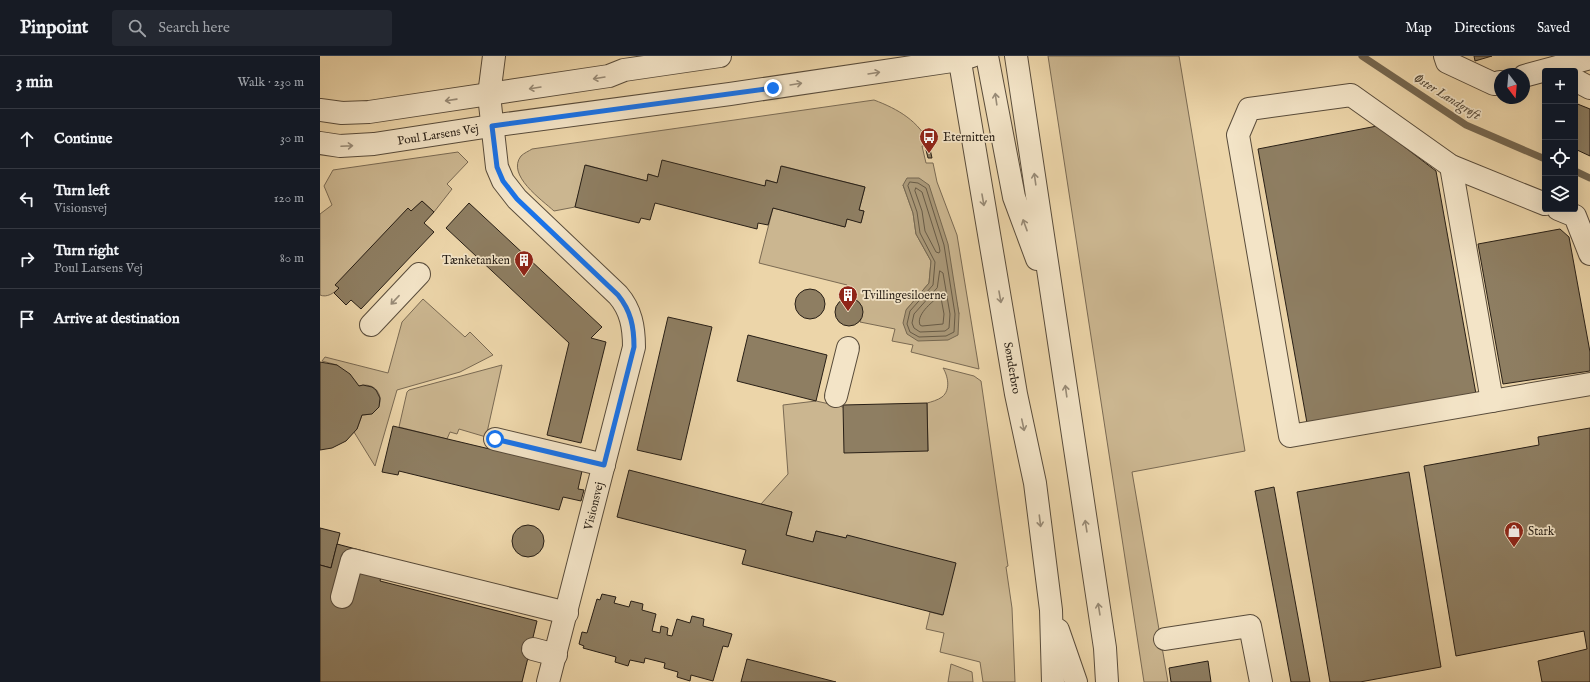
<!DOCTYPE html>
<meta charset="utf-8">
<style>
body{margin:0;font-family:"IM FELL English",serif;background:#242831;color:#f1f3f6}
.controls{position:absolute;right:12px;top:12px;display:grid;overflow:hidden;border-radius:4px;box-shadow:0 4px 16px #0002}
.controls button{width:36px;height:36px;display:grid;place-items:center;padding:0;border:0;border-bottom:1px solid #363941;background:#171b24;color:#f1f3f6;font:20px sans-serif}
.compass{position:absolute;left:1174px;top:12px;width:36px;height:36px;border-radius:50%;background:#171b24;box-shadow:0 4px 16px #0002;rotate:164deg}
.stop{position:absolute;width:12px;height:12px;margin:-9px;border:3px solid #1a73e8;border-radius:50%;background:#fff}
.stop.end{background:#1a73e8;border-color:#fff;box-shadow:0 1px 4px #0008}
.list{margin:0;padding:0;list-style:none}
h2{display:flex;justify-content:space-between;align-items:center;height:52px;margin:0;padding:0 16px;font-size:17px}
h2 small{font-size:13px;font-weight:400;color:#9ea1a6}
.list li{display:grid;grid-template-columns:26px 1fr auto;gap:12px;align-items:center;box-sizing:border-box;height:60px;padding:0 16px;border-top:1px solid #363941}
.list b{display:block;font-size:15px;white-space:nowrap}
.list p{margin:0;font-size:13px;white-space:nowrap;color:#9ea1a6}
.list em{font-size:13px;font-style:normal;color:#9ea1a6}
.icon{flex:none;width:22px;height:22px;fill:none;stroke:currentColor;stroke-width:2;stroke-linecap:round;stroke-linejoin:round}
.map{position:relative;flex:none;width:1270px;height:626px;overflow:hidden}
header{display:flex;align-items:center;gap:24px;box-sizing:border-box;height:56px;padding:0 20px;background:#171b24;border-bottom:1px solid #363941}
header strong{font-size:19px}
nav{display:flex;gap:22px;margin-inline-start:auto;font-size:14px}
.search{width:280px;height:36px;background:#242831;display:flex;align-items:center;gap:10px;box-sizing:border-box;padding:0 14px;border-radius:4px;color:#9ea1a6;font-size:15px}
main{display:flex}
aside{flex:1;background:#171b24}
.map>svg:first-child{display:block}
.green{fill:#cbb690;stroke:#7a6a53;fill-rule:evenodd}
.water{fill:#a99777;stroke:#756750}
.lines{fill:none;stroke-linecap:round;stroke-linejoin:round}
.shore{stroke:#685b46;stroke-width:1}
.stream{stroke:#756750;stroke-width:7}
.building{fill:#8e7e62;stroke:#281f16}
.minor-casing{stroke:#594c3b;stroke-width:24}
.minor{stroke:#f3e4c7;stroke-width:22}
.oneway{stroke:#988b77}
.route{stroke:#1a73e8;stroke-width:5}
.labels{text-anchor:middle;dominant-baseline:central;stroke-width:3.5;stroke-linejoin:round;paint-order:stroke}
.street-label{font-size:12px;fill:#281f16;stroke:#f3e4c7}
.poi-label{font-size:12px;fill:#281f16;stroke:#f3e4c7;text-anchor:start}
.water-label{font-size:13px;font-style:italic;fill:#554938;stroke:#f3e4c7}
</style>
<header>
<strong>Pinpoint</strong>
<div class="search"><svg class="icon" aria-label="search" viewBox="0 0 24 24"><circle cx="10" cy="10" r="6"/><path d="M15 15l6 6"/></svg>Search here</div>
<nav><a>Map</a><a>Directions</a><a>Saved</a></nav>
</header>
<main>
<aside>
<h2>3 min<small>Walk · 230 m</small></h2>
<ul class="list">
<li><svg class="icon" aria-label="ahead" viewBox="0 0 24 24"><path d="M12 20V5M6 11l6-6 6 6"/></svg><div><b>Continue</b></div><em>30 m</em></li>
<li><svg class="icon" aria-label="left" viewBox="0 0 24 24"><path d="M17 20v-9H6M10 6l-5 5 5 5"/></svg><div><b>Turn left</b><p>Visionsvej</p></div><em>120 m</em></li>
<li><svg class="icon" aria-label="right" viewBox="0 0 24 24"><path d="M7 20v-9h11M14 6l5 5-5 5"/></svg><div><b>Turn right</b><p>Poul Larsens Vej</p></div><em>80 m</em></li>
<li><svg class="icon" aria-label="arrive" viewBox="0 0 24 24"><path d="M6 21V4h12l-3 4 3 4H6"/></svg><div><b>Arrive at destination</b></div></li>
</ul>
</aside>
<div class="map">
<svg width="1270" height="626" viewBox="0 0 1270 626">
<rect width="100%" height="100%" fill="#ecd5a9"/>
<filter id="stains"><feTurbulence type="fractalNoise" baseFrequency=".005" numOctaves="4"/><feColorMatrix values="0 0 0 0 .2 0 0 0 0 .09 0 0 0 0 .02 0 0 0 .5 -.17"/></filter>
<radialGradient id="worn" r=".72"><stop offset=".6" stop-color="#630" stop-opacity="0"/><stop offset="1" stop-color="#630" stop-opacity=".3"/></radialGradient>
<g class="green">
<path d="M728,0H859L925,395L812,416L848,626H824Z"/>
<path d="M554,44C578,53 599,65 610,89L602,90L606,107H613L617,126L637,179L659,313L591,296L593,289L572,285L575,273L540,266C545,255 542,245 531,242L527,229L439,207L453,152L525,171L527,163L541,166L544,155L539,154L545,131L462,110L457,127L447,124L445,130L338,121L328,118L327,125L266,109L255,151L234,155C222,144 186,119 201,100C204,97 209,95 212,93ZM583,129L634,233L639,258L586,254L609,227L611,205L596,178L593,157Z"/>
<path d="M138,96L148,106L127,128L132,133L114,156L102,145L91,155L88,153L16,229L19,232C14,237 7,242 0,239V158L12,149L4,130L13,114Z"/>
<path d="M103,243L145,281L150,276L173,299L140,316L77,334L55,410L34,376L37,373L42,359C69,359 64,323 39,330L17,309L2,305L5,301L68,317L82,266Z"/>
<path d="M182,309L166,381L139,373L137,378L130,376L127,383L79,371L87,336L89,334Z"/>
<path d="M623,312L654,320L661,325L688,510L686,511L692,552L695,626H663L660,606L620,596L624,577L606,573L610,556L622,559L526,482L496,475L493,486L466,479L472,456L441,448L468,418L463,349L496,345L523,351L608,395L607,347C611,346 618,344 622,341C631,334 628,320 623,312Z"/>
<path d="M631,608L652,616L653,626H628Z"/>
</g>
<path class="water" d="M587,122H599L609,129L628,188L639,258L638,279L628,284L598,285L587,278L583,267L586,254L609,227L611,205L596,178L593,157L583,129Z"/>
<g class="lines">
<g class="shore">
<path d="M590,126L598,127L606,132L624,189L635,258L634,276L626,280L599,281L590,276L587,268L590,255L613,229L615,206L600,177L597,156L588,130Z"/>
<path d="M596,132L602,136L619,190L620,195L619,197L616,196L605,175L602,155L595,135Z"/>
<path d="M620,215L623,217L630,258L629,272L625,275L600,276L594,272L592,267L594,258L617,232Z"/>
<path d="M618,241L621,242L624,258L623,268L602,270L600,269C596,259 611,247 618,241Z"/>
</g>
<g class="stream">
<path d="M1042,0L1146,69L1225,103"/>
<path d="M1255,115L1270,122"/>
</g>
</g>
<g class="building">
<path d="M1154,0H1172L1155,5Z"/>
<path d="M1255,47L1270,53V100L1255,93Z"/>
<path d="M1057,70L1116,115L1156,338L987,367L938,93Z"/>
<path d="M610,93L612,102H608L606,94Z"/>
<path d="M342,104L445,130L446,124L457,127L461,110L545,131L539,154L544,155L541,167L527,163L525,171L453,152L448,169L438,167L437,173L335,147L330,164L321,162L319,167L255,151L265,109L327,125L328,118L338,121Z"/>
<path d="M102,145L114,156L104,167L114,176L41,253L31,244L26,249L14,237L19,232L15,229L88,152L91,155Z"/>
<path d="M149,147L282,271L271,282L286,286L261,387L227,379L249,287L126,172Z"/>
<path d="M1240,173L1249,181L1270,296V315L1183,328L1158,188Z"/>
<circle cx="490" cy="248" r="15"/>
<circle cx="529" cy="256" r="14"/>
<path d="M348,261L392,271L361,404L317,394Z"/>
<path d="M428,279L507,299L496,345L417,325Z"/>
<path d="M0,306L17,309L30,318L39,330L43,329L52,331L56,334L60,342L59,351L52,358L42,359L37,373L26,385L12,392L0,394Z"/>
<path d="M607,347L608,395L524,397L523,349Z"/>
<path d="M73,370L262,415L258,433L264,434L261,445L243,441L239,454L79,415L78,419L62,416Z"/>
<path d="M1270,372V626H1222L1218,605L1267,593L1264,575L1136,600L1104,410L1219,389L1218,381Z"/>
<path d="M309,414L472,456L466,479L493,486L496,475L526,482L527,479L636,507L623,559L422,508L426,494L297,461Z"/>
<path d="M1089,416L1121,611L1040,626H1010L977,436Z"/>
<path d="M954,431L990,626H971L935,435Z"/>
<circle cx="208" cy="485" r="16"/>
<path d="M0,472L20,477L11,512L0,509Z"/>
<path d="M17,488L66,501L60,525L217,565L202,626H0V509L11,512Z"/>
<path d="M282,538L296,541L294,547L309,551L311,545L323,548L322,554L336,558L332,575L340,577L341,570L348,572L347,579L352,580L357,563L370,567L372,560L384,563L383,570L412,578L408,591L403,590L393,625L371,619L370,625L357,621L358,616L344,612L345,607L325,602L324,607L310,604L308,610L295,606L296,601L263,592L264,590L259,588L262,576L267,577L277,543L280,544Z"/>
<path d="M427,603L516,626H421Z"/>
<path d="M888,605L891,626H851L849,612Z"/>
</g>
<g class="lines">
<g class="minor-casing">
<g id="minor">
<path d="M174,0L169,39L177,111L183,125L197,143L298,239C311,254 314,271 314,291L228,626"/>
<path d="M639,0L696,338L715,427L731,554L733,626"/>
<path d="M667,0L694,141L717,203"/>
<path d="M696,0L785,592L787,626"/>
<path d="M1125,0L1127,6L1174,28L1180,26"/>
<path d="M1204,20L1270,2"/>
<path d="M1255,24L1270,32"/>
<path d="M0,54L22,57L49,56L289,20L304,14L400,0"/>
<path d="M0,87L20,90L54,88L171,70L410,38L639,4L652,0"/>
<path d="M1131,110L1172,345"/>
<path d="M1225,148L1131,110L1031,39L929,53L918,79L970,380L1270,328"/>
<path d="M1238,153L1255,160L1270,198"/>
<path d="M51,269L99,218"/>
<path d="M516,340L528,292"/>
<path d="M175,383L284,409"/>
<path d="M22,541L32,504L247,557"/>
<path d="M738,574L756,626"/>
<path d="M845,583L930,570L941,626"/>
<path d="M213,593L236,599"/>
</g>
</g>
<use href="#minor" class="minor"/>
</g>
<defs><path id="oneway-shaft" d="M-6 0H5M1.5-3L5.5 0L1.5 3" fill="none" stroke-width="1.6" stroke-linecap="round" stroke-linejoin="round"/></defs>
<g class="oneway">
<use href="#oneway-shaft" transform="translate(554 17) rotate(-9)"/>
<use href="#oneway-shaft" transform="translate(279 22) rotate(171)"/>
<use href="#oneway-shaft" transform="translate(476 28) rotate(-9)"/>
<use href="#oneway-shaft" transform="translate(215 32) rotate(171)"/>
<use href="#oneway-shaft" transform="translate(676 43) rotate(-98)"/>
<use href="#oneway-shaft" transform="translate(131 44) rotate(172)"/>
<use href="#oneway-shaft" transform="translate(27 90) rotate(-3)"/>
<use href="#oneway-shaft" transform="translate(715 123) rotate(-98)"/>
<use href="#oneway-shaft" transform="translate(663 144) rotate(80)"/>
<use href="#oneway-shaft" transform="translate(705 169) rotate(-110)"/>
<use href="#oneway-shaft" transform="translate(680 241) rotate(80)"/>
<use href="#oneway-shaft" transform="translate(75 244) rotate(133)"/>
<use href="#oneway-shaft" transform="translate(746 335) rotate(-98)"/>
<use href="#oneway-shaft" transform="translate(703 369) rotate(78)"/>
<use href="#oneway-shaft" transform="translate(720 465) rotate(83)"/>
<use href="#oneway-shaft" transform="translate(766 470) rotate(-99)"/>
<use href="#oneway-shaft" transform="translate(779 553) rotate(-99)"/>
</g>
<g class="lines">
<path class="route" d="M175,383L284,409L314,291C314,271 311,255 298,239L197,143L183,125L177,111L172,70L453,32"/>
</g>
<defs>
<g id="bus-pin" transform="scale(1)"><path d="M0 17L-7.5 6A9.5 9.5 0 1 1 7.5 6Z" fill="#8f2418" stroke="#f3e4c7"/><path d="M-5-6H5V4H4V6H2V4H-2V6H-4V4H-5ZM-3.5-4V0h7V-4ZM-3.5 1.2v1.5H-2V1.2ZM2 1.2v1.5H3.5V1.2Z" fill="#fff"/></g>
<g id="building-pin" transform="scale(1)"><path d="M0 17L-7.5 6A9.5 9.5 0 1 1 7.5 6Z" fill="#8f2418" stroke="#f3e4c7"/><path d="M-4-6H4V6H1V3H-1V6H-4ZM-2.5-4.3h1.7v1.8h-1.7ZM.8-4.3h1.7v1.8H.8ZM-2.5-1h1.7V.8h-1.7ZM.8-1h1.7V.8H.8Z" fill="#fff"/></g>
<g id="shop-pin" transform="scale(1)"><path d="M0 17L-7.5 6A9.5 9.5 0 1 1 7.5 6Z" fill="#8f2418" stroke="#f3e4c7"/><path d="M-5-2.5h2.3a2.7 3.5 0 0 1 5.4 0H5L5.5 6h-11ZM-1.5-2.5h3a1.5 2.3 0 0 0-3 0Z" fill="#fff"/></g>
</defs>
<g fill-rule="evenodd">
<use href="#bus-pin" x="609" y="81"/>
<use href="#building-pin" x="204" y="204"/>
<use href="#building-pin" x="528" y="239"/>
<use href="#shop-pin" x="1194" y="475"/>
</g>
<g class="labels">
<g class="street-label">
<text transform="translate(118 79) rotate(-9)">Poul Larsens Vej</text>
<text transform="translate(692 312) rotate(80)">Sønderbro</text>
<text transform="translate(274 450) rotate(-76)">Visionsvej</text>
</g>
<g class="poi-label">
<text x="623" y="81">Eternitten</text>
<text x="190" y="204" text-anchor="end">Tænketanken</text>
<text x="542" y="239">Tvillingesiloerne</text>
<text x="1208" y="475">Stark</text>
</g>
<g class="water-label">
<text transform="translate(1127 41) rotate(32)">Øster Landgrøft</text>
</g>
</g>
<rect width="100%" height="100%" filter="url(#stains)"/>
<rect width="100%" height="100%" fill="url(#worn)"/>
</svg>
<div class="controls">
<button>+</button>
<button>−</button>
<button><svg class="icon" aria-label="locate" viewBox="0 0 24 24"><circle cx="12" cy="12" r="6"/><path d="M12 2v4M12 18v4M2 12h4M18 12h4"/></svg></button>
<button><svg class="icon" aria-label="layers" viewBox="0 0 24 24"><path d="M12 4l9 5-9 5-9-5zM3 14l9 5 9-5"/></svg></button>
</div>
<svg class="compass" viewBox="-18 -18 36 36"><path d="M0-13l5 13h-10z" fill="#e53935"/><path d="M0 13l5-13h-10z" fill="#9ea1a6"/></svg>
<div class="stop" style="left:175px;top:383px"></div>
<div class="stop end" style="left:453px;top:32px"></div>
</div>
</main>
